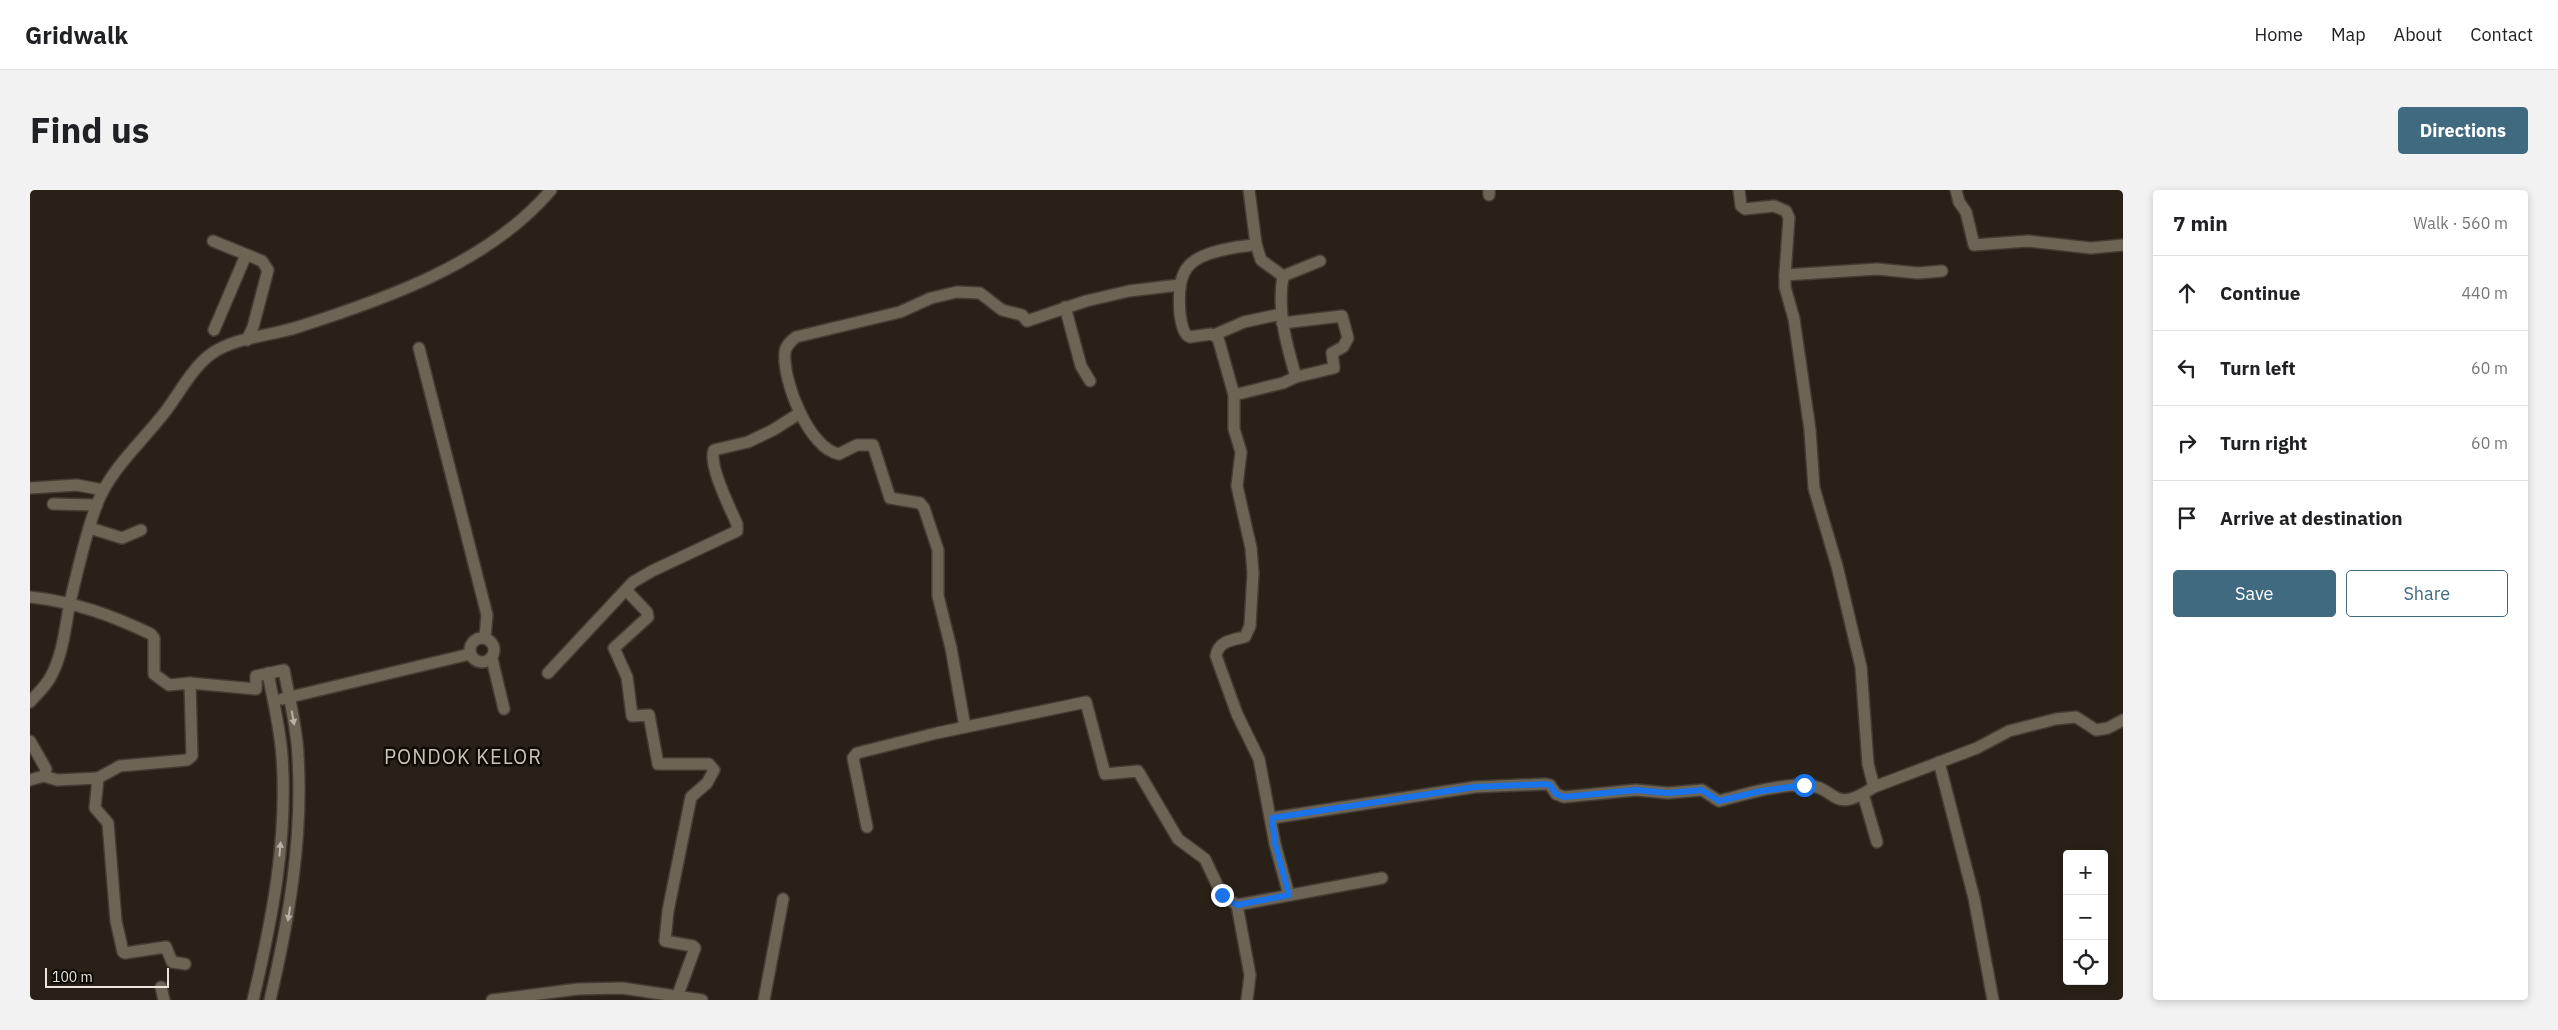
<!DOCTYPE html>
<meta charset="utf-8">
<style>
body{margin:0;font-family:"IBM Plex Sans",sans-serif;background:#f2f2f2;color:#202124}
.controls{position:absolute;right:15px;bottom:15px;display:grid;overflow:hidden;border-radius:5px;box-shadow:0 2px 8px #0003}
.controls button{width:45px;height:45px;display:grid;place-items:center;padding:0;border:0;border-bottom:1px solid #e0e0e0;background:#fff;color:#202124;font:25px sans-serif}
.scale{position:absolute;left:15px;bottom:12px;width:124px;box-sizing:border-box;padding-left:5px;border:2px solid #eae4de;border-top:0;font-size:14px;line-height:18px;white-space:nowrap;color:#eae4de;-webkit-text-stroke:4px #0f0c07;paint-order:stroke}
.stop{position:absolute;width:15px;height:15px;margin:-11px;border:4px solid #1a73e8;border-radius:50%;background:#fff}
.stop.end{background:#1a73e8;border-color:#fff;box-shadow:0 1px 5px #0008}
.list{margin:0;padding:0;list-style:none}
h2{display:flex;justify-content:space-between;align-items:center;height:65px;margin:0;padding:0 20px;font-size:21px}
h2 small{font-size:16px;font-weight:400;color:#757577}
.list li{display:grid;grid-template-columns:32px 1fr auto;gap:15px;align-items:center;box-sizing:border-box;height:75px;padding:0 20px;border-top:1px solid #e0e0e0}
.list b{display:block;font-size:19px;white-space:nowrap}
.list em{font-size:16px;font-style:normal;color:#757577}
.actions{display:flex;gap:10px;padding:15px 20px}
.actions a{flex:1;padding:11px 0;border:1px solid #406a80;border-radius:5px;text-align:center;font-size:18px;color:#406a80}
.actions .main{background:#406a80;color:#fff}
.icon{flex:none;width:28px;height:28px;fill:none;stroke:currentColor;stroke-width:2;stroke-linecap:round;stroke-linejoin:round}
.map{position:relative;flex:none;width:2093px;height:810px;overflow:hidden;border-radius:5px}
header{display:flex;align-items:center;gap:30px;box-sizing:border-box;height:70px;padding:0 25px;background:#fff;border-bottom:1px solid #e0e0e0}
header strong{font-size:24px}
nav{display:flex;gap:28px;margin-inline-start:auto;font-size:18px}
.intro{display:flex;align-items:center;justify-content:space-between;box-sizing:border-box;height:120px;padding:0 30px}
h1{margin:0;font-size:35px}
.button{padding:12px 22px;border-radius:5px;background:#406a80;color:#fff;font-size:18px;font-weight:700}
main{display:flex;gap:30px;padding:0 30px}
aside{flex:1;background:#fff;border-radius:5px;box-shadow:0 2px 8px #0003}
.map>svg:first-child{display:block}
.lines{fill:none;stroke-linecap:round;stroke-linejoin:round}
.minor-casing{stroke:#443c33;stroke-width:14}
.minor{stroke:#6c6454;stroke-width:11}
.oneway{fill:#b8b1a7}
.route{stroke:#1a73e8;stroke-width:6}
.labels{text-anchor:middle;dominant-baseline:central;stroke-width:5;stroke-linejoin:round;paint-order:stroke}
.quarter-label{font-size:20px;letter-spacing:1px;fill:#ccc2b5;stroke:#0f0c07}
</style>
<header>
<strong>Gridwalk</strong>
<nav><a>Home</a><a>Map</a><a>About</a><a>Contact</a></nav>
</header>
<div class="intro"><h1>Find us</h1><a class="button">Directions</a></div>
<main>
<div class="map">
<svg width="2093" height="810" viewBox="0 0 2093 810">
<rect width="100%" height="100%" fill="#292117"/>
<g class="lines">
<g class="minor-casing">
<g id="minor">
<path d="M1219,0L1226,54C1220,56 1213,56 1207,57C1160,66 1146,74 1150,124C1151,131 1153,145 1160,147L1181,144L1188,148L1204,205V239L1211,262L1207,296L1221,358L1223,383L1220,436L1215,447C1202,450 1188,451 1186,466L1207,524L1229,569L1245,654L1259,705"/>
<path d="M1459,0V5"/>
<path d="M1709,0L1711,16L1715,19L1744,16L1756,21L1759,28L1755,85"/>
<path d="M1926,0L1929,12L1936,22L1944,55L1998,51L2061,58L2093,55"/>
<path d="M183,51L232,71L238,80L223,137L217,150"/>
<path d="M1912,81L1888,83L1847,79L1755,85V97L1764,129L1780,240L1784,298L1807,376L1831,477L1838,574L1844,597L1947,558L1979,541L2026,529L2046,527L2066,540L2078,538L2093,530"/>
<path d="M1253,86L1290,71"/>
<path d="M1035,117L1051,176L1060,191"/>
<path d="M1252,133L1312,126L1318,148L1313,157L1302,163L1304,178L1266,187"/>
<path d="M184,140L216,65"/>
<path d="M1184,145L1214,132L1251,124"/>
<path d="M389,158L457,425L455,447"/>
<path d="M1204,205L1253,193L1266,187C1256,153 1247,121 1253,86L1231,70L1226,54"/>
<path d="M0,298L47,295L73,300"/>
<path d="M23,314L67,315"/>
<path d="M60,338L92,348L111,340"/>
<path d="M596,400L617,422L618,427L584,458L597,487L602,526L619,525L628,574H679L684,580L677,593L661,607L638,721L635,751L663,756L665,758L646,810"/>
<path d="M0,407C45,412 81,425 121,444L124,448V484L139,495L160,493L226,499V486L254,480C259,508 267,537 268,566C273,649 259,729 240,810"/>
<circle cx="452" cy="460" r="12"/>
<path d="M462,469L474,519"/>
<path d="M518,483L603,392L622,381L707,341V334C700,318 678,275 684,260L718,252L743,240L770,223"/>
<path d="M252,509L440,464"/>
<path d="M0,512C6,505 15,497 20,488C33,465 35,438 40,412C48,380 55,345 67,314C81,278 112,252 135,222C149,204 162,178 181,164C205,147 240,146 268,137C356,109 459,73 521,0"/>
<path d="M935,537L921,458L908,406V360L894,318L890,313L860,308L843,255H827L809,264C779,259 752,190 755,162C756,155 761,151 766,147L870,122L901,108L927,102L950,103L972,120L992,125L997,131L1056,111L1099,101L1149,95"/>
<path d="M0,551L16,579L14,586L0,590"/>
<path d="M1909,572L1944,708L1963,810"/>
<path d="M14,586L27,590L68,588"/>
<path d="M1833,604L1847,652"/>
<path d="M1242,628L1445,597L1516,594L1520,595L1526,604L1534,607L1606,600L1638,603L1672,600L1689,611C1716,604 1746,595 1773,595C1809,595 1799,627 1844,597"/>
<path d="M837,637L823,568L827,563L907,543L1056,512L1075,584L1108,581L1148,649L1175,669L1192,705L1207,715"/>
<path d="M155,774L142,772L136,757L95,763L93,762L86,731L78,633L65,618L68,588L90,576L157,570L162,566L160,493"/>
<path d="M131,797L134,810"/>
<path d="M223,810C242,730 258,649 252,566C250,538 243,510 238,483"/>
<path d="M462,810L548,799L592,798L672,810"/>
<path d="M734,810L753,709"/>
<path d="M1217,810L1220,785L1207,715L1352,688"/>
</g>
</g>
<use href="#minor" class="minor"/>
</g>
<defs><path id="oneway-solid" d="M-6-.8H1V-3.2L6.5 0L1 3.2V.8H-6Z" transform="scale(1.25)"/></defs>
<g class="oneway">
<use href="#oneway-solid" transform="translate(263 528) rotate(80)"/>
<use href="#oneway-solid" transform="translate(250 659) rotate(-85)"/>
<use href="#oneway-solid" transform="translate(259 724) rotate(99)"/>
</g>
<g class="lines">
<path class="route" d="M1192,705L1207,715L1259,705L1245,654L1242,628L1445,597L1516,594L1520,595L1526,604L1534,607L1606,600L1638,603L1672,600L1689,611L1731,601L1774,595"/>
</g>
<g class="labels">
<g class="quarter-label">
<text x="433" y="566">PONDOK KELOR</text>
</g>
</g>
</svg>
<div class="controls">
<button>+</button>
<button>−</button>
<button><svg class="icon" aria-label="locate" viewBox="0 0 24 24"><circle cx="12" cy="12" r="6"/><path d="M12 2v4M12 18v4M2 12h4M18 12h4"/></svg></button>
</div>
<div class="scale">100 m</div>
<div class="stop" style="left:1774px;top:595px"></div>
<div class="stop end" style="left:1192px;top:705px"></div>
</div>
<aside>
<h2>7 min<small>Walk · 560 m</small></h2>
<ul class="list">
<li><svg class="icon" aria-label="ahead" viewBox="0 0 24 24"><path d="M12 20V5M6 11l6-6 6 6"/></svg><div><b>Continue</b></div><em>440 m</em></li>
<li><svg class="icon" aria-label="left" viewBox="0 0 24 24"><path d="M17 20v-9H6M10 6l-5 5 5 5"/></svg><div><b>Turn left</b></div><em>60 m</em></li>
<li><svg class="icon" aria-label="right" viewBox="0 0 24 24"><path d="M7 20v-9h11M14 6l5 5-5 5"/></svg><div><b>Turn right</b></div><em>60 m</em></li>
<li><svg class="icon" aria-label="arrive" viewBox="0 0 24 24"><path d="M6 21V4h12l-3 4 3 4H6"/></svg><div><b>Arrive at destination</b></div></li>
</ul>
<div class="actions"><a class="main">Save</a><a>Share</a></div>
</aside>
</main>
